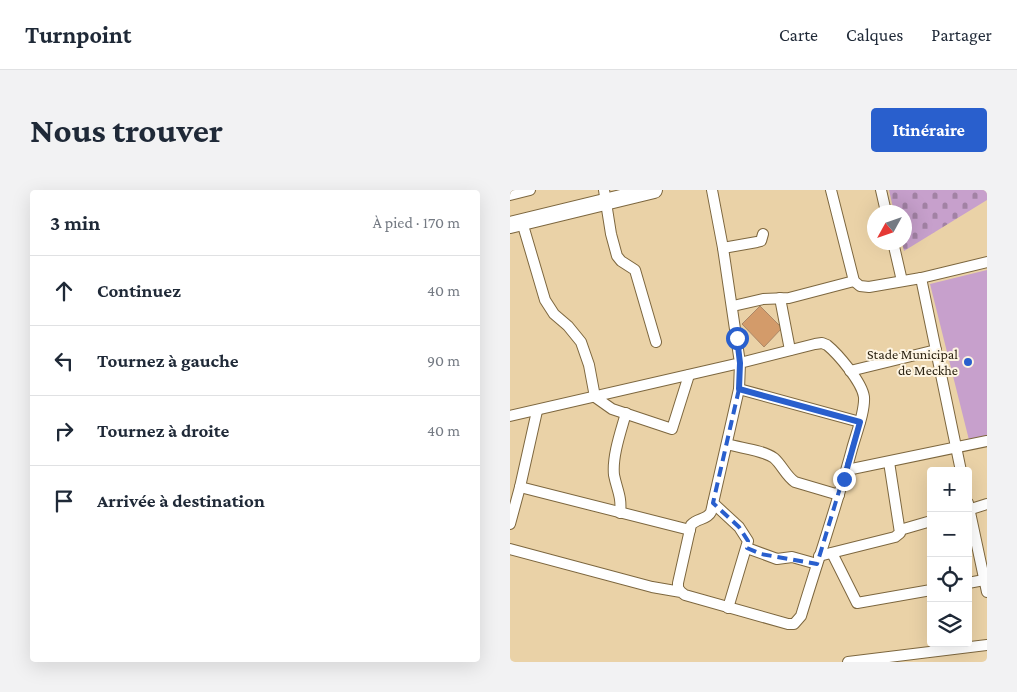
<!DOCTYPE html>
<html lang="fr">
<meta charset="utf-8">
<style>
body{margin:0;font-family:"Crimson Pro",serif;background:#f2f2f3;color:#1f2937}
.controls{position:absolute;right:15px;bottom:15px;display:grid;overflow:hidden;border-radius:5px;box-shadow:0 5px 20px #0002}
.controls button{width:45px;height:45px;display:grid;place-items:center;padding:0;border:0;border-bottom:1px solid #e0e1e3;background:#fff;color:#1f2937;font:25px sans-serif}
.compass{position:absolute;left:357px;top:15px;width:45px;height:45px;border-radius:50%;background:#fff;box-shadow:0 5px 20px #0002;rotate:230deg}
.stop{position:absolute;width:15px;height:15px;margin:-11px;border:4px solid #295fcd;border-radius:50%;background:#fff}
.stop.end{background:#295fcd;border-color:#fff;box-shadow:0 1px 5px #0008}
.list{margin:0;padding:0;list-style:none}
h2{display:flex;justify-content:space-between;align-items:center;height:65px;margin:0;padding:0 20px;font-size:21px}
h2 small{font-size:16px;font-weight:400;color:#747a83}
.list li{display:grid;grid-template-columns:32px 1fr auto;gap:15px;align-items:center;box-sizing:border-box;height:70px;padding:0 20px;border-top:1px solid #e0e1e3}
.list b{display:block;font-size:19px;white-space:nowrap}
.list em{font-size:16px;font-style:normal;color:#747a83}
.icon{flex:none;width:28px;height:28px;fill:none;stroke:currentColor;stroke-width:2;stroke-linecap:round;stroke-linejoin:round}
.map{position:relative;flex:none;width:477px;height:472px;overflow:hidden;border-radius:5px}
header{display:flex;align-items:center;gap:30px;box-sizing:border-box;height:70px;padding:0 25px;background:#fff;border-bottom:1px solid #e0e1e3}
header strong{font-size:24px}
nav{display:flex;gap:28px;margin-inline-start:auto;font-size:18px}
.intro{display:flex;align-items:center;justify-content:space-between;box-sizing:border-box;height:120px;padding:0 30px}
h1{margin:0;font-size:35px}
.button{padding:12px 22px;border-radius:5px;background:#295fcd;color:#fff;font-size:18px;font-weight:700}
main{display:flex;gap:30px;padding:0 30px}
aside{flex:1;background:#fff;border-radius:5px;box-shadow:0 5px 20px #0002}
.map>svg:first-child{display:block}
.cemetery{fill:url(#cemetery-stones)}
.pitch{fill:#c7a0cc}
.building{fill:#d39b6a;stroke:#ab8767}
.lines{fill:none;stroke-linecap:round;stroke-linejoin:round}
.minor-casing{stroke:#7d673f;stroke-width:12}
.trunk-casing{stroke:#7d673f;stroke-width:18}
.minor{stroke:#fff;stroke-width:10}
.trunk{stroke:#fff;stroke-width:16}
.route{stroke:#295fcd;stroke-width:6}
.marked{fill:none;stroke:#295fcd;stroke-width:4;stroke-dasharray:10 6;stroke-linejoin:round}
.poi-dot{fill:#295fcd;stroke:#fef5e3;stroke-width:2}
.labels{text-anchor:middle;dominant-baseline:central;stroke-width:4;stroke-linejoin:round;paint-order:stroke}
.poi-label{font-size:14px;fill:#2d2413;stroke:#fef5e3;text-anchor:end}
</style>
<header>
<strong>Turnpoint</strong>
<nav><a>Carte</a><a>Calques</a><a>Partager</a></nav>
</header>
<div class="intro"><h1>Nous trouver</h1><a class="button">Itinéraire</a></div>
<main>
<aside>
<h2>3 min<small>À pied · 170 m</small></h2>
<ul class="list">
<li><svg class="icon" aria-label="ahead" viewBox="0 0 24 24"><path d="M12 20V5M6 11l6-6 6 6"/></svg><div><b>Continuez</b></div><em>40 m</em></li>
<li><svg class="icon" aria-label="left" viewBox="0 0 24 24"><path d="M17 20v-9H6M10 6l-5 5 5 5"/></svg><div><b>Tournez à gauche</b></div><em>90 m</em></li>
<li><svg class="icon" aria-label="right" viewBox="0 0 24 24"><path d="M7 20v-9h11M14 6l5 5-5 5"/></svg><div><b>Tournez à droite</b></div><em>40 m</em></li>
<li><svg class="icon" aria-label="arrive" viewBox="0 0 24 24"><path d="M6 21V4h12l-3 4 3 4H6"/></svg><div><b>Arrivée à destination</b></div></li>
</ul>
</aside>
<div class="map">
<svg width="477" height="472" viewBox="0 0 477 472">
<defs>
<pattern id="cemetery-stones" width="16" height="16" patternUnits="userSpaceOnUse" patternTransform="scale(1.25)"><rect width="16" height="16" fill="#c7a0cc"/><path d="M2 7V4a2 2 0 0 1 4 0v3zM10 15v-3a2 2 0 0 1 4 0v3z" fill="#a282a4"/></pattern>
</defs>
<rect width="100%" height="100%" fill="#ead2a7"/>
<path class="cemetery" d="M379,0H477V10L394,61L392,53L394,52V22H384Z"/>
<path class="pitch" d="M477,80V250L460,254L420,94Z"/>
<path class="building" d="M250,116L272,138L254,157L232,134Z"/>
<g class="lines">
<g class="minor-casing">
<g id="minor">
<path d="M94,0L101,44L107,66L111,71L125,80L146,152"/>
<path d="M321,0L344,91L350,96L359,97L411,88L477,72"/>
<path d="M371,0L376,22"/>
<path d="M0,5L20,0"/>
<path d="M12,32L35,110L44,124L58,136L71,152L79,175L85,207L102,219L162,239L179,185"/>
<path d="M383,52L392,91"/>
<path d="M213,58L247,52L251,51L253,44"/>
<path d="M411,88L451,281"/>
<path d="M270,108L280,160"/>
<path d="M223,116L253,109L279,108L344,91"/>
<path d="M340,181L426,160"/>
<path d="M229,199L350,232"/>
<path d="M0,226L230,173L213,58L202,0"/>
<path d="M217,254C230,258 253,260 264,268C272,275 276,286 285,292L329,305"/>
<path d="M337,280L477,251"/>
<path d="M10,297L180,340"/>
<path d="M203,313L229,337L238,351L218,418"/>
<path d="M458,313L477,402"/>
<path d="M458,320L477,314"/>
<path d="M110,323C112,307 107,300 104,285C102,266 111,241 116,223"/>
<path d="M0,334L10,297L27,221"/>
<path d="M390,340L421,331"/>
<path d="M237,358L267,369L282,367L307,374"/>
<path d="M0,359L142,397L171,402L175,405L278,434H284L291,426C308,370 327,315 342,259C346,244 355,222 354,207C352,192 328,164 317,155L312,153L305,154L230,173L229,199L201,322C197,330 187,328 181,335L168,393V398L171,402"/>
<path d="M322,363L347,413L421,400"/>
<path d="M309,366L385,347L390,343L379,272"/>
<path d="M458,393L474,390"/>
<path d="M338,472L477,455"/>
</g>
</g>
<g class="trunk-casing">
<path id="trunk" d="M0,35L144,0"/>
</g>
<use href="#minor" class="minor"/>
<use href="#trunk" class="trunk"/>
</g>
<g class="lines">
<path class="route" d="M227,148L230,173L229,199L350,232L334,289"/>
</g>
<path class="marked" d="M229,199L350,232L307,374L251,364L237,358L238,351L229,337L203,313Z"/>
<circle class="poi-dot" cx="458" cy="172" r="5"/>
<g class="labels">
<g class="poi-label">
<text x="448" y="164">Stade Municipal<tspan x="448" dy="16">de Meckhe</tspan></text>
</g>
</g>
</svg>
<div class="controls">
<button>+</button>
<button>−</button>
<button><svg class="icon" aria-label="locate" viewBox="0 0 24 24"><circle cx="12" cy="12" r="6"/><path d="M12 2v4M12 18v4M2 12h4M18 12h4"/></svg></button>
<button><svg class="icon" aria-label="layers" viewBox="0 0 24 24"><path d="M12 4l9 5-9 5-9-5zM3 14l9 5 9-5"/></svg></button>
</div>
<svg class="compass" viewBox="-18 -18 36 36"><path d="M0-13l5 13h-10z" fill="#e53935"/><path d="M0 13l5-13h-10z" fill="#747a83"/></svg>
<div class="stop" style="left:227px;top:148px"></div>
<div class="stop end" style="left:334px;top:289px"></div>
</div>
</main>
